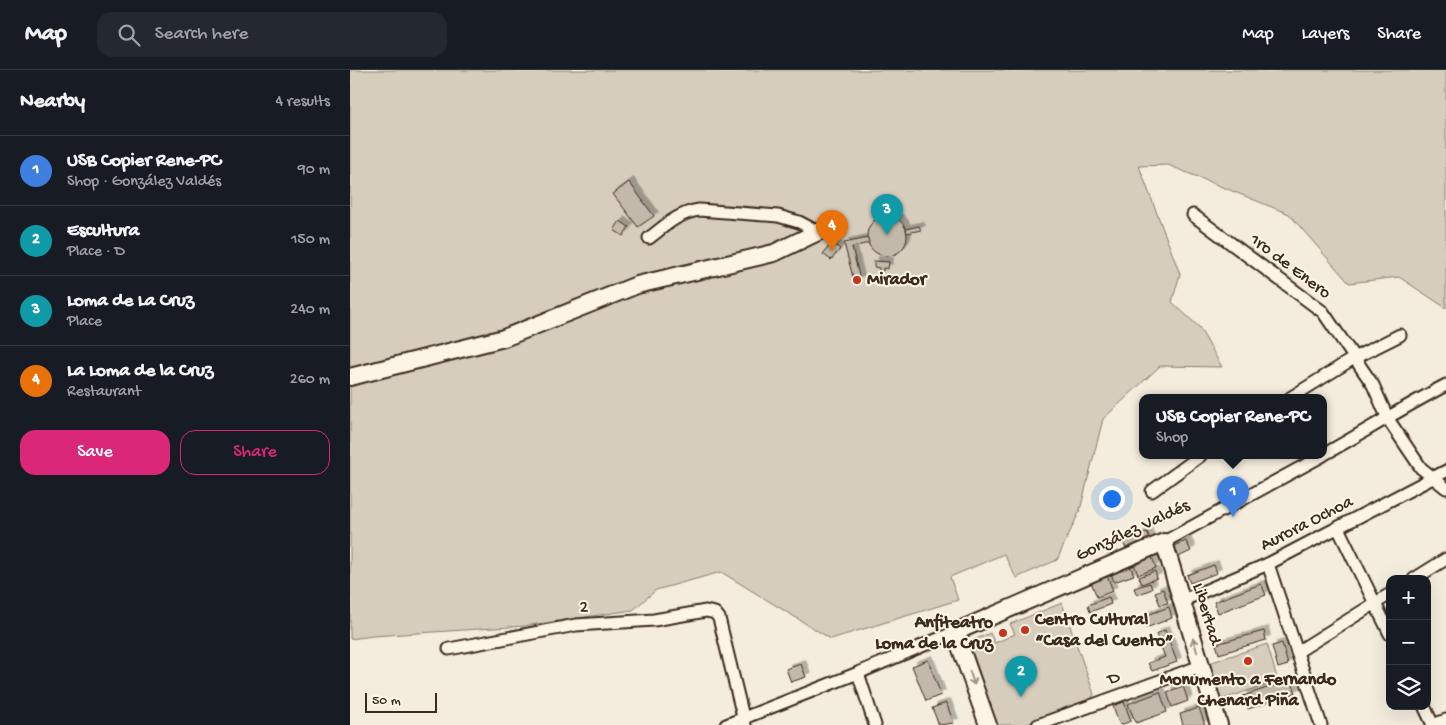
<!DOCTYPE html>
<meta charset="utf-8">
<style>
body{margin:0;font-family:"Gochi Hand",sans-serif;background:#242831;color:#f1f3f6}
.controls{position:absolute;right:15px;bottom:15px;display:grid;overflow:hidden;border-radius:10px;box-shadow:0 5px 20px #0002}
.controls button{width:45px;height:45px;display:grid;place-items:center;padding:0;border:0;border-bottom:1px solid #363941;background:#171b24;color:#f1f3f6;font:25px sans-serif}
.scale{position:absolute;left:15px;bottom:12px;width:72px;box-sizing:border-box;padding-left:5px;border:2px solid #3b2a1e;border-top:0;font-size:14px;line-height:18px;white-space:nowrap;color:#3b2a1e;-webkit-text-stroke:4px #fcf5e5;paint-order:stroke}
.you{position:absolute;left:761px;top:428px;width:18px;height:18px;margin:-12px;border:4px solid #fff;border-radius:50%;background:#1a73e8;box-shadow:0 0 0 8px #1a73e833}
.badge{display:grid;place-items:center;width:32px;height:32px;border-radius:50%;background:#db2777;color:#fff;font-size:16px;font-weight:700}
.pin{position:absolute;translate:-50% -41px;filter:drop-shadow(0 1px 2px #0008)}
.pin::after{content:'';position:absolute;top:26px;width:18px;height:15px;background:inherit;clip-path:polygon(0 0,100% 0,50% 100%)}
.popup{position:absolute;left:789px;top:324px;width:188px;height:65px;box-sizing:border-box;display:grid;place-content:center;border-radius:10px;background:#171b24;filter:drop-shadow(0 1px 4px #0005);font-size:16px;white-space:nowrap;color:#9ea1a6}
.popup b{font-size:19px;color:#f1f3f6}
.popup::after{content:'';position:absolute;left:50%;top:100%;margin-left:-10px;border:10px solid transparent;border-top-color:#171b24}
.list{margin:0;padding:0;list-style:none}
h2{display:flex;justify-content:space-between;align-items:center;height:65px;margin:0;padding:0 20px;font-size:21px}
h2 small{font-size:16px;font-weight:400;color:#9ea1a6}
.list li{display:grid;grid-template-columns:32px 1fr auto;gap:15px;align-items:center;box-sizing:border-box;height:70px;padding:0 20px;border-top:1px solid #363941}
.list b{display:block;font-size:19px;white-space:nowrap}
.list p{margin:0;font-size:16px;white-space:nowrap;color:#9ea1a6}
.list em{font-size:16px;font-style:normal;color:#9ea1a6}
.actions{display:flex;gap:10px;padding:15px 20px}
.actions a{flex:1;padding:11px 0;border:1px solid #db2777;border-radius:15px;text-align:center;font-size:18px;color:#db2777}
.actions .main{background:#db2777;color:#fff}
.icon{flex:none;width:28px;height:28px;fill:none;stroke:currentColor;stroke-width:2;stroke-linecap:round;stroke-linejoin:round}
.map{position:relative;flex:none;width:1096px;height:655px;overflow:hidden}
header{display:flex;align-items:center;gap:30px;box-sizing:border-box;height:70px;padding:0 25px;background:#171b24;border-bottom:1px solid #363941}
header strong{font-size:24px}
nav{display:flex;gap:28px;margin-inline-start:auto;font-size:18px}
.search{width:350px;height:45px;background:#242831;display:flex;align-items:center;gap:12px;box-sizing:border-box;padding:0 18px;border-radius:15px;color:#9ea1a6;font-size:19px}
main{display:flex}
aside{flex:1;background:#171b24}
.map>svg:first-child{display:block}
.green{fill:#d6cdbd;stroke:#887c6e}
.building{fill:#c3b9aa;stroke:#3b2a1e;filter:url(#shadow)}
.lines{fill:none;stroke-linecap:round;stroke-linejoin:round}
.street-casing{stroke:#3b2a1e;stroke-width:15}
.secondary-casing{stroke:#3b2a1e;stroke-width:20}
.street{stroke:#fcf5e5;stroke-width:11}
.secondary{stroke:#fcf5e5;stroke-width:16}
.oneway{stroke:#9c9082}
.poi-dot{fill:#c8321e;stroke:#fcf5e5;stroke-width:2}
.labels{text-anchor:middle;dominant-baseline:central;stroke-width:4;stroke-linejoin:round;paint-order:stroke}
.street-label{font-size:18px;fill:#3b2a1e;stroke:#fcf5e5}
.poi-label{font-size:18px;font-weight:bold;fill:#3b2a1e;stroke:#fcf5e5;text-anchor:start}
</style>
<header>
<strong>Map</strong>
<div class="search"><svg class="icon" aria-label="search" viewBox="0 0 24 24"><circle cx="10" cy="10" r="6"/><path d="M15 15l6 6"/></svg>Search here</div>
<nav><a>Map</a><a>Layers</a><a>Share</a></nav>
</header>
<main>
<aside>
<h2>Nearby<small>4 results</small></h2>
<ul class="list">
<li><span class="badge" style="background:#3f7fe0">1</span><div><b>USB Copier Rene-PC</b><p>Shop · González Valdés</p></div><em>90 m</em></li>
<li><span class="badge" style="background:#0f9aa8">2</span><div><b>Escultura</b><p>Place · D</p></div><em>150 m</em></li>
<li><span class="badge" style="background:#0f9aa8">3</span><div><b>Loma de La Cruz</b><p>Place</p></div><em>240 m</em></li>
<li><span class="badge" style="background:#e8710a">4</span><div><b>La Loma de la Cruz</b><p>Restaurant</p></div><em>260 m</em></li>
</ul>
<div class="actions"><a class="main">Save</a><a>Share</a></div>
</aside>
<div class="map">
<svg width="1096" height="655" viewBox="0 0 1096 655">
<defs>
<filter id="shadow"><feDropShadow dx="4.5" dy="-4.5" stdDeviation="0" flood-color="#0004"/></filter>
</defs>
<rect width="100%" height="100%" fill="#f4eddd"/>
<filter id="ink" filterUnits="userSpaceOnUse"><feTurbulence type="fractalNoise" baseFrequency=".02" numOctaves="2"/><feDisplacementMap in="SourceGraphic" scale="10" xChannelSelector="R" yChannelSelector="G"/><feConvolveMatrix kernelMatrix="1 2 1 2 8 2 1 2 1" color-interpolation-filters="sRGB"/></filter>
<g filter="url(#ink)">
<g class="green">
<path d="M0,0H1096V238L1049,207L999,213L939,144L818,95L789,96L830,204L822,232L849,257L872,297L810,296L753,349L730,440L707,490L666,508L654,484L600,507L608,530L481,569L371,502L306,520L283,540L174,556L23,566L0,569Z"/>
<path d="M712,533L744,624L739,634L674,655H647L619,572L640,563L645,573L665,564L660,554Z"/>
<path d="M917,574L928,611L867,631L856,594Z"/>
</g>
<g class="building">
<path d="M279,112L304,146L288,157L263,124Z"/>
<circle cx="537" cy="166" r="20"/>
<path d="M270,151L279,157L273,166L264,160Z"/>
<path d="M569,156L571,160L557,163L556,159Z"/>
<path d="M518,168L519,173L502,177L510,210L504,211L494,173Z"/>
<path d="M482,173L490,179L481,190L473,184Z"/>
<path d="M524,191L539,192L538,199L533,198V201H529V198L524,197Z"/>
<path d="M797,462L800,469L776,479L773,472Z"/>
<path d="M836,471L841,481L826,488L821,477Z"/>
<path d="M802,487L806,498L788,505L784,494Z"/>
<path d="M864,495L867,503L840,513L837,505Z"/>
<path d="M780,496L784,505L764,512L761,503Z"/>
<path d="M805,501L807,508L792,514L789,507Z"/>
<path d="M757,505L763,521L747,527L741,512Z"/>
<path d="M800,513L802,519L787,525L784,518Z"/>
<path d="M911,514L916,525L868,543L864,532Z"/>
<path d="M813,519L818,533L810,535L805,522Z"/>
<path d="M759,527L761,534L740,542L738,535Z"/>
<path d="M819,537L822,548L796,558L792,547Z"/>
<path d="M815,560L827,592L802,601L798,593L815,587L806,564Z"/>
<path d="M914,561L916,570L869,584L866,574Z"/>
<path d="M932,573L938,595L928,598L922,576Z"/>
<path d="M578,590L591,625L576,631L562,596Z"/>
<path d="M451,594L456,607L441,612L436,599Z"/>
<path d="M941,610L946,623L898,639L893,626Z"/>
<path d="M833,616L838,631L822,637L817,622Z"/>
<path d="M810,622L817,642L786,653L778,634Z"/>
<path d="M774,632L781,651L770,655L763,636Z"/>
<path d="M596,633L604,653L589,655L582,638Z"/>
<path d="M849,638L855,655H833L830,644Z"/>
</g>
<g class="lines">
<g class="street-casing">
<g id="street">
<path d="M843,145L973,242L1023,315L1038,349L1071,398L1096,418"/>
<path d="M299,168C315,156 328,143 349,140L428,146L449,152L468,162"/>
<path d="M940,328L1004,288L1050,265"/>
<path d="M973,385C1014,362 1054,337 1096,315"/>
<path d="M802,421L850,386"/>
<path d="M988,458L1040,564"/>
<path d="M814,472L972,386"/>
<path d="M918,494L971,655"/>
<path d="M1064,509L1096,489"/>
<path d="M831,531L918,494L1096,401"/>
<path d="M99,579L226,555L304,550L356,541L365,543L369,548L395,655"/>
<path d="M947,582L1040,524"/>
<path d="M508,603L525,655"/>
<path d="M1074,636L1083,655"/>
<path d="M376,655L508,603L605,562"/>
<path d="M688,655L851,596"/>
<path d="M1083,655L1096,650"/>
</g>
</g>
<g class="secondary-casing">
<g id="secondary">
<path d="M0,307L154,268L287,215L424,183L468,162"/>
<path d="M638,655L605,562L814,472L869,655"/>
</g>
</g>
<use href="#street" class="street"/>
<use href="#secondary" class="secondary"/>
</g>
<defs><path id="oneway-shaft" d="M-6 0H5M1.5-3L5.5 0L1.5 3" fill="none" stroke-width="1.6" stroke-linecap="round" stroke-linejoin="round" transform="scale(1.25)"/></defs>
<g class="oneway">
<use href="#oneway-shaft" transform="translate(845 575) rotate(-107)"/>
<use href="#oneway-shaft" transform="translate(622 608) rotate(71)"/>
</g>
</g>
<g class="poi-dot">
<circle cx="507" cy="210" r="5"/>
<circle cx="675" cy="560" r="5"/>
<circle cx="653" cy="563" r="5"/>
<circle cx="898" cy="591" r="5"/>
</g>
<g class="labels">
<g class="street-label">
<text transform="translate(940 197) rotate(37)">1ro de Enero</text>
<text transform="translate(957 454) rotate(-27)">Aurora Ochoa</text>
<text transform="translate(783 461) rotate(-25)">González Valdés</text>
<text transform="translate(234 538) rotate(-4)">2</text>
<text transform="translate(856 544) rotate(73)">Libertad</text>
<text transform="translate(764 609) rotate(-20)">D</text>
</g>
<g class="poi-label">
<text x="517" y="210">Mirador</text>
<text x="685" y="550">Centro Cultural<tspan x="685" dy="21">“Casa del Cuento”</tspan></text>
<text x="643" y="553" text-anchor="end">Anfiteatro<tspan x="643" dy="21">Loma de la Cruz</tspan></text>
<text x="898" y="610" text-anchor="middle">Monumento a Fernando<tspan x="898" dy="21">Chenard Piña</tspan></text>
</g>
</g>
</svg>
<div class="controls">
<button>+</button>
<button>−</button>
<button><svg class="icon" aria-label="layers" viewBox="0 0 24 24"><path d="M12 4l9 5-9 5-9-5zM3 14l9 5 9-5"/></svg></button>
</div>
<div class="scale">50 m</div>
<div class="you"></div>
<div class="pin badge" style="left:883px;top:447px;background:#3f7fe0">1</div>
<div class="popup"><b>USB Copier Rene-PC</b>Shop</div>
<div class="pin badge" style="left:671px;top:627px;background:#0f9aa8">2</div>
<div class="pin badge" style="left:537px;top:165px;background:#0f9aa8">3</div>
<div class="pin badge" style="left:482px;top:181px;background:#e8710a">4</div>
</div>
</main>
